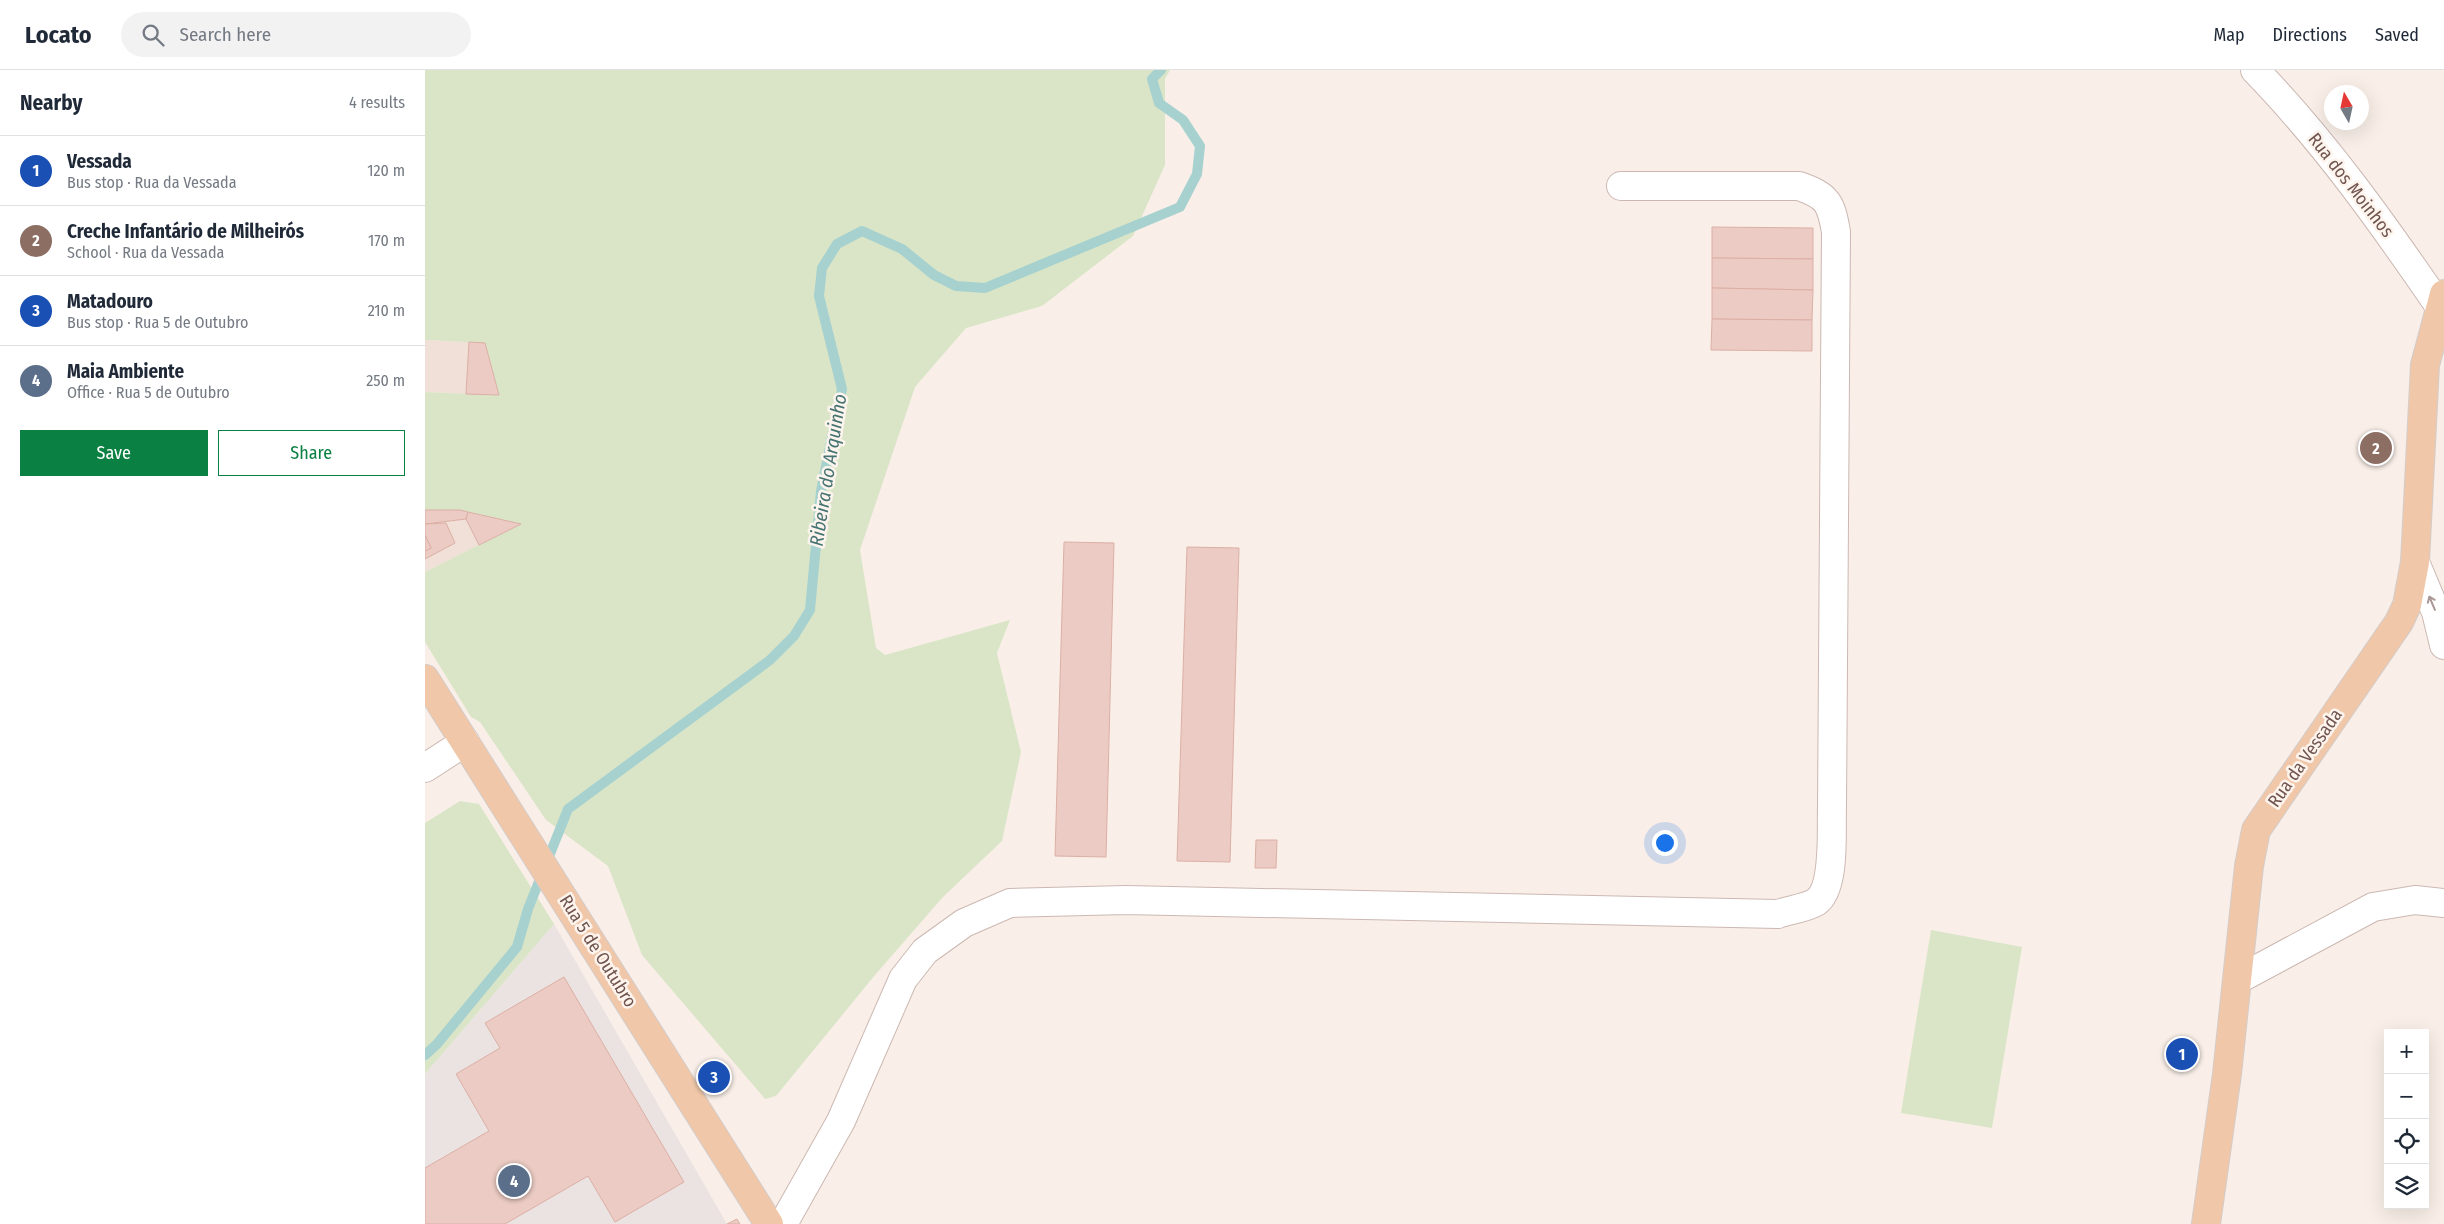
<!DOCTYPE html>
<meta charset="utf-8">
<style>
body{margin:0;font-family:"Fira Sans Condensed",sans-serif;background:#f2f2f3;color:#1f2937}
.controls{position:absolute;right:15px;bottom:15px;display:grid;overflow:hidden;border-radius:0px;box-shadow:0 5px 20px #0002}
.controls button{width:45px;height:45px;display:grid;place-items:center;padding:0;border:0;border-bottom:1px solid #e0e1e3;background:#fff;color:#1f2937;font:25px sans-serif}
.compass{position:absolute;left:1899px;top:15px;width:45px;height:45px;border-radius:50%;background:#fff;box-shadow:0 5px 20px #0002;rotate:351deg}
.you{position:absolute;left:1239px;top:772px;width:18px;height:18px;margin:-12px;border:4px solid #fff;border-radius:50%;background:#1a73e8;box-shadow:0 0 0 8px #1a73e833}
.badge{display:grid;place-items:center;width:32px;height:32px;border-radius:50%;background:#0b8043;color:#fff;font-size:16px;font-weight:700}
.pin{position:absolute;translate:-50% -50%;border:2px solid #fff;box-shadow:0 1px 5px #0006}
.list{margin:0;padding:0;list-style:none}
h2{display:flex;justify-content:space-between;align-items:center;height:65px;margin:0;padding:0 20px;font-size:21px}
h2 small{font-size:16px;font-weight:400;color:#747a83}
.list li{display:grid;grid-template-columns:32px 1fr auto;gap:15px;align-items:center;box-sizing:border-box;height:70px;padding:0 20px;border-top:1px solid #e0e1e3}
.list b{display:block;font-size:19px;white-space:nowrap}
.list p{margin:0;font-size:16px;white-space:nowrap;color:#747a83}
.list em{font-size:16px;font-style:normal;color:#747a83}
.actions{display:flex;gap:10px;padding:15px 20px}
.actions a{flex:1;padding:11px 0;border:1px solid #0b8043;border-radius:0px;text-align:center;font-size:18px;color:#0b8043}
.actions .main{background:#0b8043;color:#fff}
.icon{flex:none;width:28px;height:28px;fill:none;stroke:currentColor;stroke-width:2;stroke-linecap:round;stroke-linejoin:round}
.map{position:relative;flex:none;width:2019px;height:1154px;overflow:hidden}
header{display:flex;align-items:center;gap:30px;box-sizing:border-box;height:70px;padding:0 25px;background:#fff;border-bottom:1px solid #e0e1e3}
header strong{font-size:24px}
nav{display:flex;gap:28px;margin-inline-start:auto;font-size:18px}
.search{width:350px;height:45px;background:#f2f2f3;display:flex;align-items:center;gap:12px;box-sizing:border-box;padding:0 18px;border-radius:28px;color:#747a83;font-size:19px}
main{display:flex}
aside{flex:1;background:#fff}
.map>svg:first-child{display:block}
.residential{fill:#f0e0d7}
.industrial{fill:#eae3e1}
.green{fill:#dae5c8}
.lines{fill:none;stroke-linecap:round;stroke-linejoin:round}
.stream{stroke:#a6d1cf;stroke-width:10}
.building{fill:#ebcbc3;stroke:#dcafa5}
.minor-casing{stroke:#ccb8b2;stroke-width:30}
.major-casing{stroke:#d4ccca;stroke-width:30}
.minor{stroke:#fff;stroke-width:28}
.major{stroke:#f0c7a8;stroke-width:28}
.oneway{stroke:#a99895}
.labels{text-anchor:middle;dominant-baseline:central;stroke-width:5;stroke-linejoin:round;paint-order:stroke}
.street-label{font-size:18px;fill:#70544f;stroke:#fdf4ed}
.water-label{font-size:19px;font-style:italic;fill:#457372;stroke:#fdf4ed}
</style>
<header>
<strong>Locato</strong>
<div class="search"><svg class="icon" aria-label="search" viewBox="0 0 24 24"><circle cx="10" cy="10" r="6"/><path d="M15 15l6 6"/></svg>Search here</div>
<nav><a>Map</a><a>Directions</a><a>Saved</a></nav>
</header>
<main>
<aside>
<h2>Nearby<small>4 results</small></h2>
<ul class="list">
<li><span class="badge" style="background:#1a4fb4">1</span><div><b>Vessada</b><p>Bus stop · Rua da Vessada</p></div><em>120 m</em></li>
<li><span class="badge" style="background:#8d6e63">2</span><div><b>Creche Infantário de Milheirós</b><p>School · Rua da Vessada</p></div><em>170 m</em></li>
<li><span class="badge" style="background:#1a4fb4">3</span><div><b>Matadouro</b><p>Bus stop · Rua 5 de Outubro</p></div><em>210 m</em></li>
<li><span class="badge" style="background:#5c6f8a">4</span><div><b>Maia Ambiente</b><p>Office · Rua 5 de Outubro</p></div><em>250 m</em></li>
</ul>
<div class="actions"><a class="main">Save</a><a>Share</a></div>
</aside>
<div class="map">
<svg width="2019" height="1154" viewBox="0 0 2019 1154">
<rect width="100%" height="100%" fill="#f9efe8"/>
<g class="residential">
<path d="M0,270L60,273L74,325L0,322Z"/>
<path d="M0,440H35L96,454L0,502Z"/>
</g>
<path class="industrial" d="M129,854L302,1154H0V1004Z"/>
<g class="green">
<path d="M0,0H745L740,9V95L708,166L617,236L541,258L490,317L435,480L451,578L460,585L585,550L572,583L596,682L577,771L518,827L450,905L351,1026L340,1029L217,885L183,796L121,750L55,652L46,647L0,572V502L95,454L35,440H0V322L74,325L60,273L0,270Z"/>
<path d="M35,731L54,734L129,854L0,1004V753Z"/>
<path d="M1506,860L1597,877L1567,1058L1476,1043Z"/>
</g>
<g class="lines">
<path class="stream" d="M0,985L12,974L92,877L103,839L143,739L345,590L369,566L385,540L396,421L417,319L394,226L397,198L412,174L437,161L477,179L509,205L531,216L560,218L755,137L772,104L775,76L758,50L734,33L727,9L736,0"/>
</g>
<g class="building">
<path d="M1287,157L1388,158V189L1287,188Z"/>
<path d="M1287,188L1388,189V220L1287,218Z"/>
<path d="M1287,218L1388,220L1387,250L1287,249Z"/>
<path d="M1287,249L1387,250V281L1286,280Z"/>
<path d="M44,272L60,273L74,325L41,324Z"/>
<path d="M0,440H35L43,442L41,449L0,454Z"/>
<path d="M43,442L96,454L54,475L41,449Z"/>
<path d="M21,453L30,473L0,489V481L6,478L0,465V454Z"/>
<path d="M0,465L6,478L0,481Z"/>
<path d="M639,472L689,473L681,787L630,786Z"/>
<path d="M762,477L814,478L805,792L752,791Z"/>
<path d="M831,770H852L851,798H830Z"/>
<path d="M139,907L259,1112L190,1152L163,1106L80,1154H0V1098L64,1061L31,1004L75,978L60,953Z"/>
<path d="M312,1149L315,1154H302Z"/>
</g>
<g class="lines">
<g class="minor-casing">
<g id="minor">
<path d="M1830,0C1900,72 1958,154 2015,237"/>
<path d="M1990,492L2011,542L2019,575"/>
<path d="M0,698L40,672"/>
<path d="M1812,910L1948,837L1990,830L2019,833"/>
<path d="M358,1154L416,1051L478,909L500,881L539,853L585,833L701,830L1353,844C1364,840 1381,838 1391,832C1411,818 1406,760 1407,737L1411,162C1406,133 1403,126 1374,116H1196"/>
</g>
</g>
<g class="major-casing">
<g id="major">
<path d="M0,609L344,1154"/>
<path d="M1781,1154L1802,1004L1824,796L1831,760L1974,552L1982,535L1990,492L2000,295L2019,224"/>
</g>
</g>
<use href="#minor" class="minor"/>
<use href="#major" class="major"/>
</g>
<defs><path id="oneway-shaft" d="M-6 0H5M1.5-3L5.5 0L1.5 3" fill="none" stroke-width="1.6" stroke-linecap="round" stroke-linejoin="round" transform="scale(1.25)"/></defs>
<use class="oneway" href="#oneway-shaft" transform="translate(2007 533) rotate(-113)"/>
<g class="labels">
<g class="street-label">
<text transform="translate(1926 115) rotate(52)">Rua dos Moinhos</text>
<text transform="translate(1880 688) rotate(-55)">Rua da Vessada</text>
<text transform="translate(173 881) rotate(58)">Rua 5 de Outubro</text>
</g>
<g class="water-label">
<text transform="translate(403 400) rotate(-81)">Ribeira do Arquinho</text>
</g>
</g>
</svg>
<div class="controls">
<button>+</button>
<button>−</button>
<button><svg class="icon" aria-label="locate" viewBox="0 0 24 24"><circle cx="12" cy="12" r="6"/><path d="M12 2v4M12 18v4M2 12h4M18 12h4"/></svg></button>
<button><svg class="icon" aria-label="layers" viewBox="0 0 24 24"><path d="M12 4l9 5-9 5-9-5zM3 14l9 5 9-5"/></svg></button>
</div>
<svg class="compass" viewBox="-18 -18 36 36"><path d="M0-13l5 13h-10z" fill="#e53935"/><path d="M0 13l5-13h-10z" fill="#747a83"/></svg>
<div class="you"></div>
<div class="pin badge" style="left:1757px;top:984px;background:#1a4fb4">1</div>
<div class="pin badge" style="left:1951px;top:378px;background:#8d6e63">2</div>
<div class="pin badge" style="left:289px;top:1007px;background:#1a4fb4">3</div>
<div class="pin badge" style="left:89px;top:1111px;background:#5c6f8a">4</div>
</div>
</main>
